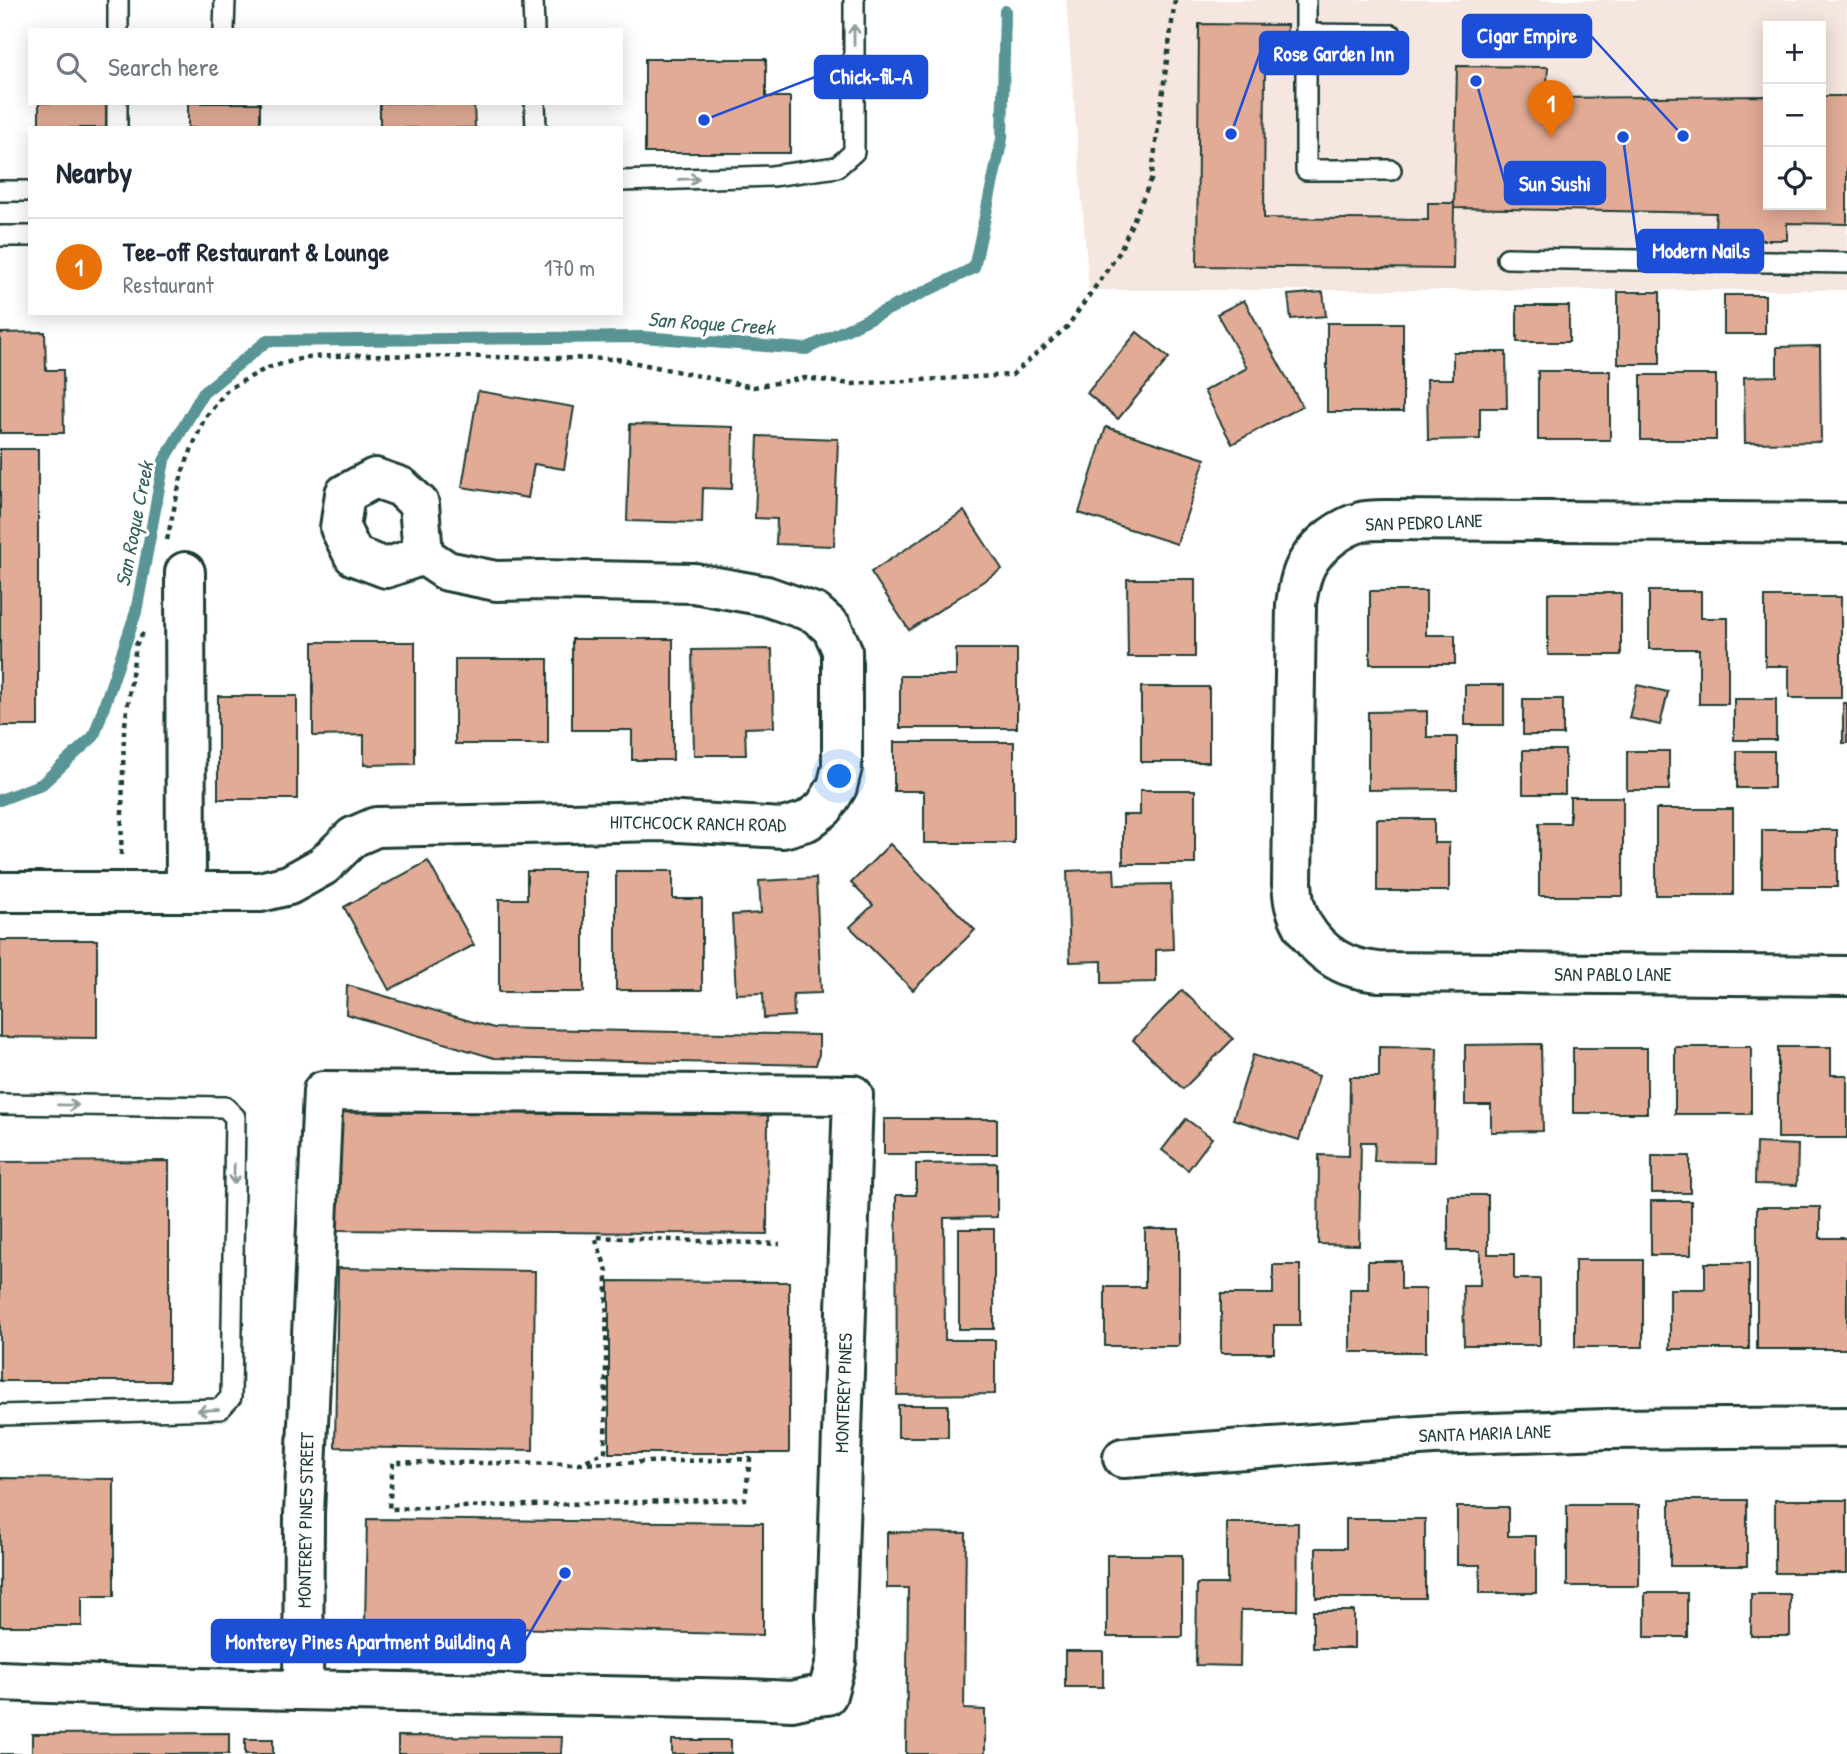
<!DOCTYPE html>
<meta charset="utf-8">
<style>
body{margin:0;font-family:"Patrick Hand",sans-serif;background:#f6f6f7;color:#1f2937}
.controls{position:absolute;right:21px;top:21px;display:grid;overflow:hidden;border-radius:0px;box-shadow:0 4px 18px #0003}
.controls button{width:63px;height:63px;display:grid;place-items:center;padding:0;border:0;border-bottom:2px solid #e0e1e3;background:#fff;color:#1f2937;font:35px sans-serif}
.you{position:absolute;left:840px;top:777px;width:24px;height:24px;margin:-18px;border:5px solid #fff;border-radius:50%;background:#1a73e8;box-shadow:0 0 0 10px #1a73e833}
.badge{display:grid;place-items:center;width:46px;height:46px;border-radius:50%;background:#7c3aed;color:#fff;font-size:23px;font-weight:700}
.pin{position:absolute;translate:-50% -58px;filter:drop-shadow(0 2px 4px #0008)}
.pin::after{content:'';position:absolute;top:37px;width:24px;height:21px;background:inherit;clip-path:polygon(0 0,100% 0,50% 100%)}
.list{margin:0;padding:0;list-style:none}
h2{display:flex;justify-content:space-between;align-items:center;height:91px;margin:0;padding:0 28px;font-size:30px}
h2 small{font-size:23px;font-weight:400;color:#747a83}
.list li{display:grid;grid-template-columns:46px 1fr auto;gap:21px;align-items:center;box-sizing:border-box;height:98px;padding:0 28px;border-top:2px solid #e0e1e3}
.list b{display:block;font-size:26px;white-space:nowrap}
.list p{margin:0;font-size:23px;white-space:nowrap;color:#747a83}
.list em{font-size:23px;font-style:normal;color:#747a83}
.icon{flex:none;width:38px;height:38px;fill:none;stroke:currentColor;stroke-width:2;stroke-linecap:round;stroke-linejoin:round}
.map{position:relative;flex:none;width:1847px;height:1754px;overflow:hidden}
.search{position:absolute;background:#fff;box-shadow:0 4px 18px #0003;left:28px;top:28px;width:595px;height:77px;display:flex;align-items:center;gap:18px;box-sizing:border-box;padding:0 24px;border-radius:0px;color:#747a83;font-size:26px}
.panel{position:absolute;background:#fff;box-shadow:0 4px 18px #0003;left:28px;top:126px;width:595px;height:189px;border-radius:0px}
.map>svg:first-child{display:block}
.built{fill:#f6e6e0;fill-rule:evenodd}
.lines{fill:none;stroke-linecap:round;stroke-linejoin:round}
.stream{stroke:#589594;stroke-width:12}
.building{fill:#e1ab96;stroke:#1f3d34;stroke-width:2}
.service-casing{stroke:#1f3d34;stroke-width:24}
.minor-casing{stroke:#1f3d34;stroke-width:44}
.path{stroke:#1f3d34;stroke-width:4.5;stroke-dasharray:5 5;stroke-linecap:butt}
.service{stroke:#fff;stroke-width:19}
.minor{stroke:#fff;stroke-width:38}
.oneway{stroke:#8f9e9a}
.labels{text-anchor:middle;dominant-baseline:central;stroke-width:6;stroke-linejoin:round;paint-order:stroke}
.street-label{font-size:19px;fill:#1f3d34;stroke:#fff}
.water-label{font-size:21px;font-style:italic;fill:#37625c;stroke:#fff}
.leader{fill:none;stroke:#1d4ed8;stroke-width:2.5}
.callout-dot{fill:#1d4ed8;stroke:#fff;stroke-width:2.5}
.callout{fill:#1d4ed8;stroke:#1d4ed8;stroke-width:2.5}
.callout-label{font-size:21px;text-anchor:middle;font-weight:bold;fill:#fff}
</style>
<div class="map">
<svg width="1847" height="1754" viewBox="0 0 1847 1754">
<rect width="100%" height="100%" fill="#fff"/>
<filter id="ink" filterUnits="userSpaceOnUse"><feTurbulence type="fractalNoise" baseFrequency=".0143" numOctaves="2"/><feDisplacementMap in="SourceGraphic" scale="14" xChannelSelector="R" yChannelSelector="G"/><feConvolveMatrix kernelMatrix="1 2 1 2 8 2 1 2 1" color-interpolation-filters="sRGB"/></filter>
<g filter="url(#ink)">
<path class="built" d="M1066,0H1847V290H1089ZM1768,26H1821V205H1768Z"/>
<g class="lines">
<path class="stream" d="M0,800L42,784L94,736L136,612L164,461L203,393L267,341L642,337L806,349L974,268L1002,139L1005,11"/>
</g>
<g class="building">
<path d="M1199,24L1287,25L1286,65H1265L1264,218L1428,220V203H1454L1453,269L1197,266Z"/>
<path d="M645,59H766V97H790V153H645Z"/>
<path d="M1457,66L1548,67L1546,98L1768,96V205H1821V96H1847V224L1787,223V240H1714L1716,213L1454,208Z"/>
<rect x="39" y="103" width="76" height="25"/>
<rect x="188" y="103" width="72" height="25"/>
<path d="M380,103H474L475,128H380Z"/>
<path d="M1323,292L1326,316L1291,319L1288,295Z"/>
<rect x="1618" y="292" width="42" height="72"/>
<rect x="1724" y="295" width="41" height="39"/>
<path d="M1244,300L1302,406L1232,444L1204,391L1247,368L1217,314Z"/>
<rect x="1517" y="306" width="52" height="36"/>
<rect x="1327" y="323" width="76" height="89"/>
<path d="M45,332L46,370H63L64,433H0V333Z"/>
<path d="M1137,332L1169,358L1118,419L1087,393Z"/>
<path d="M1820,346L1821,442L1745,443L1744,377L1777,376V347Z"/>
<path d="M1453,352H1506L1507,408H1480V439L1428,440L1427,379H1453Z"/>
<rect x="1538" y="371" width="72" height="69"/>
<rect x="1641" y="375" width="75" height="65"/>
<path d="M478,391L574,407L564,469L534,464L528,498L462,487Z"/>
<path d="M630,424L733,427L732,489L703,488L702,523L627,521Z"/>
<path d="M1106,427L1205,459L1177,544L1079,513Z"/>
<path d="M758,436L838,439L834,546L776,544L777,519L755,518Z"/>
<rect x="0" y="449" width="38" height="277"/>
<path d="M964,511L1002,569L909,630L871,572Z"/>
<path d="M1127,579H1195V657H1128Z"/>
<path d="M1370,591H1426V635H1455V664H1370Z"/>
<path d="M1649,591H1701V618H1728V704H1699V649H1649Z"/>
<rect x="1548" y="593" width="73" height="62"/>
<path d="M1765,597H1841V698H1789V666H1765Z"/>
<path d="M572,639H673V760H632V730H572Z"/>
<path d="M313,642H415V764L364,765V735L313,736Z"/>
<path d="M772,649L774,727L745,728L746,755H694L692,650Z"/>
<path d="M956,649H1017V728H900V676H956Z"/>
<rect x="455" y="659" width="93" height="85"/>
<rect x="1465" y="685" width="39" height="40"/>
<path d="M1637,685L1668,692L1660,725L1629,718Z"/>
<rect x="1141" y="687" width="68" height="75"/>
<rect x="218" y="696" width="79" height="103"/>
<rect x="1523" y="699" width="40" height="36"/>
<rect x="1734" y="699" width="42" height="41"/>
<rect x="1843" y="703" width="4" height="40"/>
<path d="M1427,711V737H1457V789L1368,790V712Z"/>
<path d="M894,742H1014V843H924V791H894Z"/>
<rect x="1523" y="750" width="42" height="44"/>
<rect x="1627" y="751" width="42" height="39"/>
<rect x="1737" y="751" width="37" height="37"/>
<path d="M1140,790H1195V864H1123V815H1140Z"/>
<path d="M1570,797H1623V896H1539V823H1570Z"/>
<rect x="1656" y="809" width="77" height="86"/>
<path d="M1377,819H1434V843H1449V891H1377Z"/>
<rect x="1762" y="830" width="75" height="57"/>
<path d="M890,844L975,930L913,990L850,927L873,905L851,883Z"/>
<path d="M428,861L474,945L389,990L344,907Z"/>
<path d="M1114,869L1115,885L1171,884L1173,949L1156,950V982L1102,983V961L1070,962L1067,871Z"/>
<path d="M527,871H584V992H499V899H527Z"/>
<path d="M616,871H673V899H702V990H616Z"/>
<path d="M816,878L821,993L793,994L794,1016L764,1018L763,993L736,994L732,915L761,913L759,881Z"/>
<path d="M0,940H97V1038L0,1037Z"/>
<path d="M347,985L494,1028L819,1035V1054L816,1065L494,1058L346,1014Z"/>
<path d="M1182,990L1233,1039L1183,1089L1133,1040Z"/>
<path d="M1541,1044L1543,1131L1491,1132V1105H1465V1045Z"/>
<path d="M1379,1047L1437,1048L1435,1162L1374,1161L1375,1142H1361L1359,1245L1318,1244L1319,1155L1349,1156L1350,1077H1379Z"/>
<rect x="1675" y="1047" width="76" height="67"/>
<path d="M1778,1047H1831V1075H1847V1138H1778Z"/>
<rect x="1573" y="1048" width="74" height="65"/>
<path d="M1253,1055L1319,1076L1299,1140L1233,1119Z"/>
<path d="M338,1112L768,1115L767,1234L337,1230Z"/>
<rect x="884" y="1119" width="113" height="35"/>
<path d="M1186,1119L1212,1138L1188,1170L1162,1150Z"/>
<path d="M1756,1143L1798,1145L1797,1185L1755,1184Z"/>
<rect x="1652" y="1156" width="38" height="37"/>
<path d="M169,1161V1381H0V1162Z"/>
<path d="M997,1163V1217L944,1218L945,1340H995V1394L897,1395L896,1195H916V1164Z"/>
<path d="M1448,1195H1488V1254H1514V1279H1540V1345H1464L1463,1285H1480V1251H1448Z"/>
<rect x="1651" y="1201" width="40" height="54"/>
<path d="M1757,1207H1820V1238H1847V1349H1757Z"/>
<rect x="959" y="1229" width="35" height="100"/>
<path d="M1145,1229H1179V1346H1105V1287H1145Z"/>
<rect x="1575" y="1260" width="68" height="87"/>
<path d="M1368,1261H1401V1289H1426V1352H1350V1289H1368Z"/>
<path d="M1705,1263H1749V1349H1670V1289H1705Z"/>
<path d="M1273,1265H1300V1325H1274V1353H1221V1294H1273Z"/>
<path d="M338,1268L535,1271L533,1450L335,1447Z"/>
<path d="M609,1281L789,1282V1453H609Z"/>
<rect x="898" y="1405" width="50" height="32"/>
<path d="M0,1478L114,1479V1596H82V1626H0Z"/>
<rect x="1670" y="1500" width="77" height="66"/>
<rect x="1775" y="1500" width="72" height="73"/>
<rect x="1567" y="1505" width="72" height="81"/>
<path d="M1457,1507H1508V1536H1536V1593H1480V1565H1457Z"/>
<path d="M367,1519L763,1523V1635L365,1624Z"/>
<path d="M1346,1519H1425V1598H1316V1548H1346Z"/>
<path d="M1227,1523H1298L1297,1610H1241L1240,1666L1196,1665L1197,1584H1227Z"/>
<path d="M887,1532L966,1533L964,1709L985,1710V1754H906L908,1588H887Z"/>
<rect x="1107" y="1555" width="75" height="82"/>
<rect x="1645" y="1593" width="42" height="44"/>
<rect x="1751" y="1594" width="39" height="42"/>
<rect x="1313" y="1611" width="41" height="37"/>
<rect x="1065" y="1651" width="38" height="36"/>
<path d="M229,1733V1754H0H32V1734Z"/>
<path d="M398,1736L562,1737L561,1754H398Z"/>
<rect x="245" y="1739" width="28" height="15"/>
<rect x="672" y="1740" width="59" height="14"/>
</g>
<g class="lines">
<g class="service-casing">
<g id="service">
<path d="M533,0L534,30"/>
<path d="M1306,0V170H1391"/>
<path d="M118,30V0"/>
<path d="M224,30L225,0"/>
<path d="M1306,34L1392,35"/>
<path d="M535,103L536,128"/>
<path d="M117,128V103"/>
<path d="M621,181L772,176L837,167L854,152V0"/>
<path d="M0,191H30"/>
<path d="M0,236H30"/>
<path d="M1507,258L1847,263"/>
<path d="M0,1104L225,1107L235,1117L231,1397L220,1409L0,1415"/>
</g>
</g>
<g class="minor-casing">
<g id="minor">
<path d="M375,478L401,487L419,504L423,555L386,568L354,556L340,528L345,494Z"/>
<path d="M1847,523L1384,520C1376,520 1368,520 1361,522C1341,527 1319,544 1308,562C1300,575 1298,591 1296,605L1292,884C1293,891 1293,899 1295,906C1303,935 1327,960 1356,968C1363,970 1371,971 1378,972L1847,976"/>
<path d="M185,572L186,892"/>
<path d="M0,892H260L289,885L323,866L353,837L376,827L662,821L783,828L807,821L824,808L837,787L842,767V650L832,628L815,613L766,596L694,583L539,580L496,581L447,571L423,555"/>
<path d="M1123,1458L1433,1435L1607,1429L1847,1427"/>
<path d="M0,1681L151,1687L749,1699L792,1701L810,1697L827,1695L836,1662L837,1642L836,1617L853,1095L323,1091L304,1514L303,1690"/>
</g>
</g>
<g class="path">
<path d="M167,540L182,473L204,419L228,389L267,368L307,357L364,355L617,359L753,387L805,378L851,384L1012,375L1067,327L1119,253L1151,180L1175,0"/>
<path d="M121,855L124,732L136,645L145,629"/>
<path d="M578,1464L750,1459L745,1499L389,1509L393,1462L578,1464L605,1452L607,1271L595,1237L780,1244"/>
</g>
<use href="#service" class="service"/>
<use href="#minor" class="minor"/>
</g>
<defs><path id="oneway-shaft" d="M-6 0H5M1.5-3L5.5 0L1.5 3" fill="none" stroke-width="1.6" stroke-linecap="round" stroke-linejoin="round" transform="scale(1.75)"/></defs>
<g class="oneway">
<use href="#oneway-shaft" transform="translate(854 35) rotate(-90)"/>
<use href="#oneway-shaft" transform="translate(689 179) rotate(-2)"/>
<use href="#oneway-shaft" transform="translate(68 1105) rotate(1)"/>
<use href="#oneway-shaft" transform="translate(234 1174) rotate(91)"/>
<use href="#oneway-shaft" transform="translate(208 1410) rotate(178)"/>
</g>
</g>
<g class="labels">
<g class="street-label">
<text transform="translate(1424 522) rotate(-2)">SAN PEDRO LANE</text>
<text transform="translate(698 823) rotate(1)">HITCHCOCK RANCH ROAD</text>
<text x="1613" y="974">SAN PABLO LANE</text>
<text transform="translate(843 1393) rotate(-88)">MONTEREY PINES</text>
<text transform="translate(1485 1433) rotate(-2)">SANTA MARIA LANE</text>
<text transform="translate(305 1520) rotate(-89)">MONTEREY PINES STREET</text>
</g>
<g class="water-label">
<text transform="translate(711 323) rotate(4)">San Roque Creek</text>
<text transform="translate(134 524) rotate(-79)">San Roque Creek</text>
</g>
</g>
<path class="leader" d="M1683 136L1591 36M1231 134L1260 53M704 120L815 77M1476 81L1505 183M1623 137L1638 251M565 1573L525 1641"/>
<g class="callout-dot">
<circle cx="1683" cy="136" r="7"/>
<circle cx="1231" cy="134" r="7"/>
<circle cx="704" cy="120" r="7"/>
<circle cx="1476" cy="81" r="7"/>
<circle cx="1623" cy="137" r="7"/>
<circle cx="565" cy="1573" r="7"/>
</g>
<g class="callout">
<rect x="1463" y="15" width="128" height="42" rx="7"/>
<rect x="1260" y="32" width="148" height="42" rx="7"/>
<rect x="815" y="56" width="112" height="42" rx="7"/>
<rect x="1505" y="162" width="100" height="42" rx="7"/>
<rect x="1638" y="230" width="125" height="42" rx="7"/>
<rect x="212" y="1620" width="313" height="42" rx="7"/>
</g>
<g class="callout-label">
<text x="1527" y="43">Cigar Empire</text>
<text x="1334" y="61">Rose Garden Inn</text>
<text x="871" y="84">Chick-fil-A</text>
<text x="1555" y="191">Sun Sushi</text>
<text x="1701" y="258">Modern Nails</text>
<text x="368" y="1649">Monterey Pines Apartment Building A</text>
</g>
</svg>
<div class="controls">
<button>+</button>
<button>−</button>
<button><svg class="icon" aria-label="locate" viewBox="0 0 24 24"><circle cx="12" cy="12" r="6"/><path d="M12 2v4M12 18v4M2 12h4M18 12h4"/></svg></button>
</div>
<div class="you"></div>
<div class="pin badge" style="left:1551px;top:138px;background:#e8710a">1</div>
<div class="search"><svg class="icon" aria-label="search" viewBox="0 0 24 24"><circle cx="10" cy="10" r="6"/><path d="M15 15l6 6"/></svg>Search here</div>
<section class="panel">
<h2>Nearby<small></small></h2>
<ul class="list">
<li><span class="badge" style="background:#e8710a">1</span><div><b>Tee-off Restaurant &amp; Lounge</b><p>Restaurant</p></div><em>170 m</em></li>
</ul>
</section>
</div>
